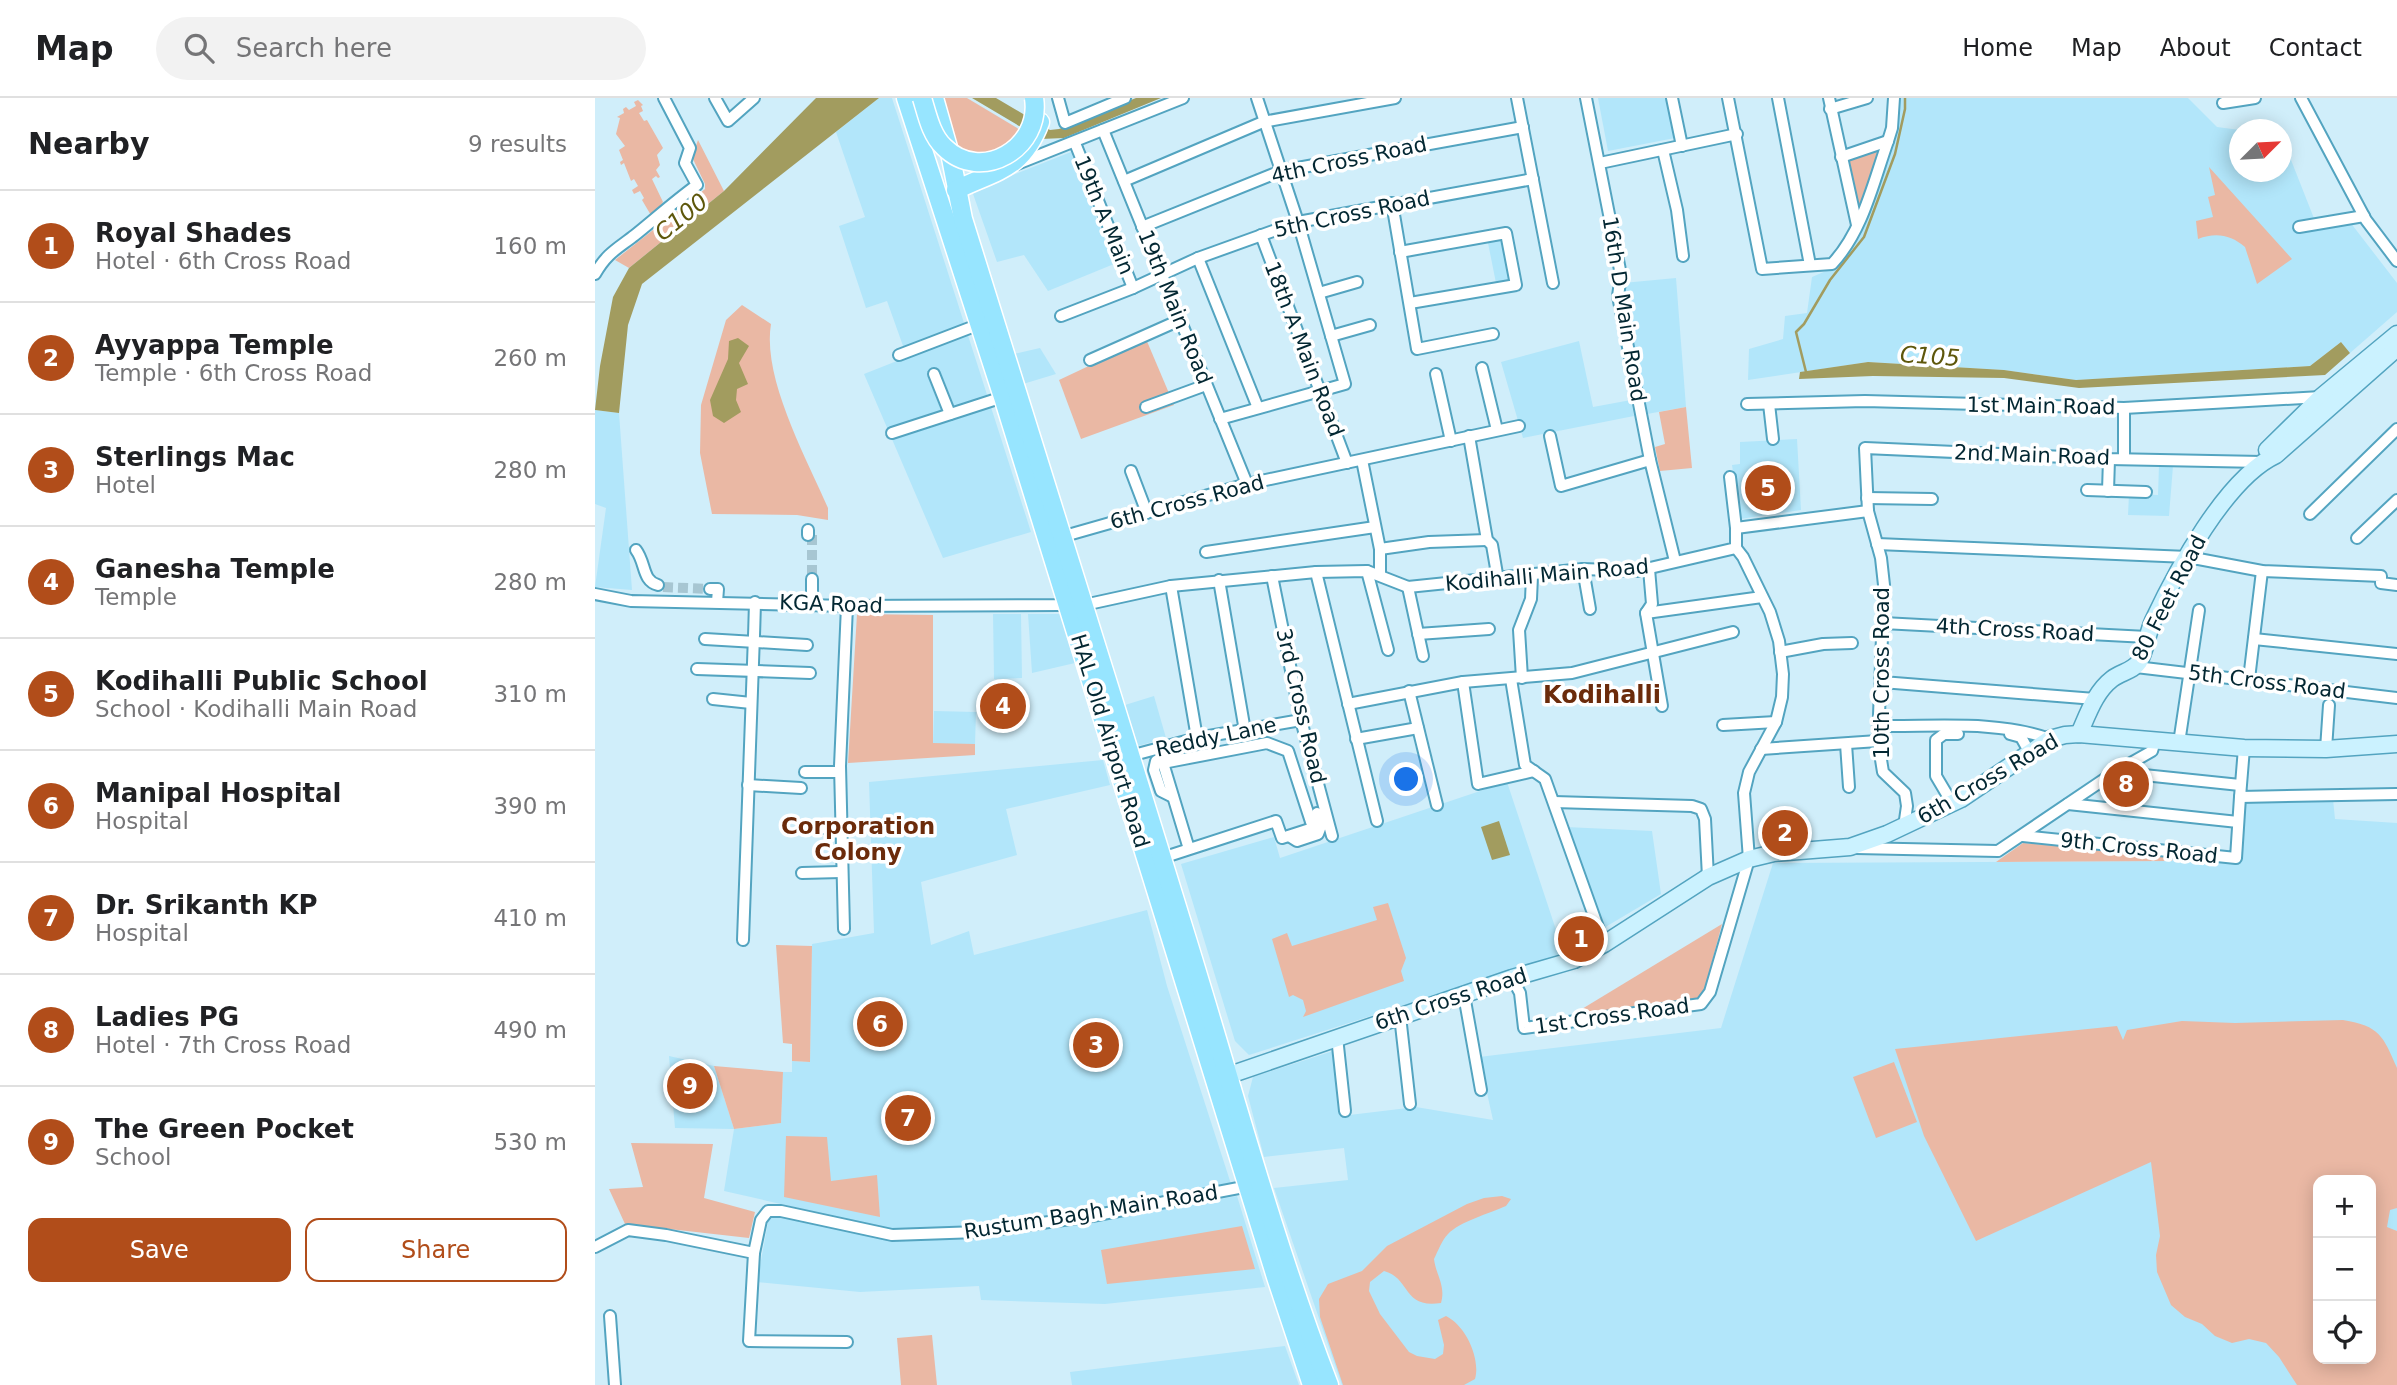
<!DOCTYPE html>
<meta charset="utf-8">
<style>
body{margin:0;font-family:"DejaVu Sans",sans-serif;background:#f2f2f2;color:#202124}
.controls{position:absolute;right:21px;bottom:21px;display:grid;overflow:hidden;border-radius:14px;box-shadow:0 4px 18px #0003}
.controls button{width:63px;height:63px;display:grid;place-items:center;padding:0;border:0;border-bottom:2px solid #e0e0e0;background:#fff;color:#202124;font:35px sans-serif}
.compass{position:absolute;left:1634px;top:21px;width:63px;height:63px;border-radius:50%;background:#fff;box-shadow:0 4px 18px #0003;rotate:66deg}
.you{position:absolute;left:812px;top:682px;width:24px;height:24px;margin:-18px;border:5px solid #fff;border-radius:50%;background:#1a73e8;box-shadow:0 0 0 10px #1a73e833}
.badge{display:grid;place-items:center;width:46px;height:46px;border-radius:50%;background:#b14d1a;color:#fff;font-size:23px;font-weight:700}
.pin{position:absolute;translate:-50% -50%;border:4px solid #fff;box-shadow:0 2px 7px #0006}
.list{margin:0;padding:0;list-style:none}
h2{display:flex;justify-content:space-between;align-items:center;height:91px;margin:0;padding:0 28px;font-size:30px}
h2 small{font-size:23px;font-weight:400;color:#757577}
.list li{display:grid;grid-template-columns:46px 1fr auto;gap:21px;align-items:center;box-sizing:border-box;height:112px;padding:0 28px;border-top:2px solid #e0e0e0}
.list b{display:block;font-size:26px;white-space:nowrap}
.list p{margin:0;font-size:23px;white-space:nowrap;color:#757577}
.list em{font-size:23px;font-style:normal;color:#757577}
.actions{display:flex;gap:14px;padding:21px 28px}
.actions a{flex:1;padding:16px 0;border:2px solid #b14d1a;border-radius:14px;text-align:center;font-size:24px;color:#b14d1a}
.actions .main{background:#b14d1a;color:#fff}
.icon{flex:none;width:38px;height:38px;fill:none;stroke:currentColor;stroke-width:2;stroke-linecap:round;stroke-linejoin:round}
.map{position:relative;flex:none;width:1802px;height:1287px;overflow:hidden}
header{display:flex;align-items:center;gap:42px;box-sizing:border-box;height:98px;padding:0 35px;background:#fff;border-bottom:2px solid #e0e0e0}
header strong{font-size:33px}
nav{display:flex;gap:38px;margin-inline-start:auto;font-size:24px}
.search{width:490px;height:63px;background:#f2f2f2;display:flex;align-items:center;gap:18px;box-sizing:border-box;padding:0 24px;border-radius:38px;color:#757577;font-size:26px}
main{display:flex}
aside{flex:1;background:#fff}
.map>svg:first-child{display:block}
.built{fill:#b2e6fa;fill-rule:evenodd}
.green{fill:#eab8a4;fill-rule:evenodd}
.water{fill:#a29c5f}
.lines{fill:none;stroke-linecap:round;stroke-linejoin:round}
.stream{stroke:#a29c5f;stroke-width:2.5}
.street-tunnel{stroke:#a7c6d2;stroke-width:10;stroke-dasharray:10 5;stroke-linecap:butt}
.street-casing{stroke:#53a4c0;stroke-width:14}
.secondary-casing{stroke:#53a4c0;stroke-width:19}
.primary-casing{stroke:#fff;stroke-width:21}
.street{stroke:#fff;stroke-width:10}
.secondary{stroke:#cbf2ff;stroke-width:16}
.primary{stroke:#97e5ff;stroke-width:18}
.primary-bridge-casing{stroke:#fff;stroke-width:21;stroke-linecap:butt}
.primary-bridge{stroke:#97e5ff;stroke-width:18}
.labels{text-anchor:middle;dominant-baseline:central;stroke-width:7;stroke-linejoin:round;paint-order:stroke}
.street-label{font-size:21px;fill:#032732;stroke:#fff}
.water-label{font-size:23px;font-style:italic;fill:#5e570b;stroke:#fff}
.neighbourhood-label{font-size:23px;font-weight:bold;fill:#6b2b0b;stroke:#fff}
.quarter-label{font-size:24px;font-weight:bold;fill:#6b2b0b;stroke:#fff}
</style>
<header>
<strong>Map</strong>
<div class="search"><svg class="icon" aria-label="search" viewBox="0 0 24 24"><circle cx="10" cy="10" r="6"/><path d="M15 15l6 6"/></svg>Search here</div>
<nav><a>Home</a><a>Map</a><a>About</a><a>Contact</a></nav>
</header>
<main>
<aside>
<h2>Nearby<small>9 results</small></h2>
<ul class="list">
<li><span class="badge">1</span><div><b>Royal Shades</b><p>Hotel · 6th Cross Road</p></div><em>160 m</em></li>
<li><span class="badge">2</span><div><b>Ayyappa Temple</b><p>Temple · 6th Cross Road</p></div><em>260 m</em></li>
<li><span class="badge">3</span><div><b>Sterlings Mac</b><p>Hotel</p></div><em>280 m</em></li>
<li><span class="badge">4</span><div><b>Ganesha Temple</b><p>Temple</p></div><em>280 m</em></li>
<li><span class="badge">5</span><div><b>Kodihalli Public School</b><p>School · Kodihalli Main Road</p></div><em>310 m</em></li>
<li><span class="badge">6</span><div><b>Manipal Hospital</b><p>Hospital</p></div><em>390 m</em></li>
<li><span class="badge">7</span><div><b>Dr. Srikanth KP</b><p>Hospital</p></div><em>410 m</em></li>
<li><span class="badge">8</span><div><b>Ladies PG</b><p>Hotel · 7th Cross Road</p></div><em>490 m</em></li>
<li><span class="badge">9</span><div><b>The Green Pocket</b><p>School</p></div><em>530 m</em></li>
</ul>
<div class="actions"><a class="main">Save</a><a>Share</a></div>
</aside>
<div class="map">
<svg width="1802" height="1287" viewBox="0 0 1802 1287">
<rect width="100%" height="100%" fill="#d0eefa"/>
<g class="built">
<path d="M284,0H297L436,434L348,460L269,276L312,259L292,203L271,210L244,128L270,119L241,34Z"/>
<path d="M1003,0H1071L1080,40L1013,53Z"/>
<path d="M1303,0H1593L1622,29L1645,32L1644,74H1686L1687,39L1722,128L1755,124L1802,185V214L1755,255L1746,244L1715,268L1481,282L1409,272L1273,264L1153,282L1154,251L1188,241L1190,218L1212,215L1217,179L1238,170L1249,159L1266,134L1298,43Z"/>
<path d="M476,54L519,166L453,193L429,157L402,164L377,93Z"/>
<path d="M908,142L916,182L901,185L893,145Z"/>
<path d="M1081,180L1091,309L1052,316L1026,198L1028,185Z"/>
<path d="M984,243L998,309L1036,302L1039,318L928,340L906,264Z"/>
<path d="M445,250L461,276L428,286L419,256Z"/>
<path d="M0,312L24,315L37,492L0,489L11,410L0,406Z"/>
<path d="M1202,341L1206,412L1145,421L1137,367L1145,366V344Z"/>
<path d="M1564,367L1578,368L1574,418L1533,417L1534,396L1563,397Z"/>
<path d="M398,516H426L427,580L399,581Z"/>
<path d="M433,516H465L480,565L437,575Z"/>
<path d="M559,598L571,640L543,648L530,607Z"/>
<path d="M339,613L381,614L380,646H338Z"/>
<path d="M508,662L515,687L411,711L422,757L326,784L336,847L374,833L379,857L552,812L572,888L636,1086L496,1112L383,1128L296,1131L129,1093L139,1031L80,1030L74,958L119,968L139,1031L186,1025L188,974H197V963L215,964L217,846L279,835L274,684Z"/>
<path d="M912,684L969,856L654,957L640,943L586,766L679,739L685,760Z"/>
<path d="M1738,701L1740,721L1802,725V1287H747L679,1090L753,1082L749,1050L669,1059L653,998L658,979L738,953L746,1018L821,1009L898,1022L884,959L1126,930L1178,765L1577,763L1578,758L1643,765L1651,704ZM1723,1082H1776V1261H1723Z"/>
<path d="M971,729L1057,733L1066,796L1007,831Z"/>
<path d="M642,1098L670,1189L510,1206L386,1202L384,1188L265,1194L162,1184L174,1119H185L297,1143L384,1141L498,1124Z"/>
<path d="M690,1248L704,1287H477L475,1274Z"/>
</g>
<g class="green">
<path d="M346,0H372L432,36L398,65L368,71Z"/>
<path d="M43,2L48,7L46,8L48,13L44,15L49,23L52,22L68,50L62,57L65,67L61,72L65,79L63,80L61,78L57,81L68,104L57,119L47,102L49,100L45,93L39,96L37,92L43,88L39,81L36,83L29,65L26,67L25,64L28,62L24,52L30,48L21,36L25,20L22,19L29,15L28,11L31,9L34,12L41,8L39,4Z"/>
<path d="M103,42L129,93L34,170L20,162L110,91V86L97,59Z"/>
<path d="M1286,49L1260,122L1248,62Z"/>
<path d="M1614,69L1697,161L1662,186L1650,149C1636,137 1621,134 1603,141L1601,123L1618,119L1613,99L1620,97Z"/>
<path d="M147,207L176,226C167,280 211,359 233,410V422L202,417L117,416L105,355L106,307L131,222Z"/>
<path d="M551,241L579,307L486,341L464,282Z"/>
<path d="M1091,309L1097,370L1065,373L1060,349L1070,346L1064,314Z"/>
<path d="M262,516L338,517V645L380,646V657L253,665Z"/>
<path d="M1428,745L1578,758L1577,763L1401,764Z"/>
<path d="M793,805L811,860L806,873L809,883L708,919L711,913L708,902L698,897L694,899L677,841L692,835L697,848L782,822L778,809Z"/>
<path d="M1127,826L1110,890L1105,899L1095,903L977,917Z"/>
<path d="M181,847L217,848L215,964L197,963V946L188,945Z"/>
<path d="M1748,922C1785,928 1788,938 1802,970V1110L1795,1112L1792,1129L1802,1133V1287H1702L1684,1259L1671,1245L1654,1241L1637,1245L1620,1238L1607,1226L1590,1219L1576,1207L1562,1174L1561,1157L1565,1138L1556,1064L1381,1143L1329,1038L1300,951L1522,928L1528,942L1532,932L1587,923L1640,925ZM1723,1082H1776V1261H1723Z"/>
<path d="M1299,964L1322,1024L1281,1040L1258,979Z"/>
<path d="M119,968L188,974L186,1025L139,1031Z"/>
<path d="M191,1038L232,1039L236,1083L282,1077L285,1119L189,1099Z"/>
<path d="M36,1045L118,1046L109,1100L160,1114L154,1140L30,1126L14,1091L48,1089Z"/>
<path d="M907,1098L916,1101L911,1108C895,1115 864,1124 853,1136C847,1142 843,1153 839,1161C841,1177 851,1188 846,1205C807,1211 816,1180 789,1173L775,1184L774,1193L785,1216L814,1254L822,1258L840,1261L848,1256L849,1247L843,1222L851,1218C870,1227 886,1260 880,1281L869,1287H748L725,1219L724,1201L733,1186L767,1173L792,1148L872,1106L889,1100Z"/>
<path d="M647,1128L660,1171L512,1186L506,1152Z"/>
<path d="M337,1237L342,1287H306L302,1240Z"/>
</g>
<g class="water">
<path d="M221,0H284L47,186L33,227L24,315L0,312L5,268L18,199L34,170L129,93Z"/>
<path d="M377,0H401L455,32L464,31L541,0H566L469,40L446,41Z"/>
<path d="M143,240L154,248L144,265L153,286L142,291L141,302L146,314L129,325L118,318L115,302L133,261L134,243Z"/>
<path d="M1746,244L1755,255L1730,277L1484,290L1409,280L1278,278L1204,281L1205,274L1273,264L1409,272L1481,282L1715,268Z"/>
<path d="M904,723L915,757L897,762L886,729Z"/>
</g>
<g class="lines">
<path class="stream" d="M1211,274L1201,234L1209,226L1235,182L1269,139L1300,56L1310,11V0"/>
<g class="street-tunnel">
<path d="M217,437V481"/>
<path d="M68,489L115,491"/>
</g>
<g class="street-casing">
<g id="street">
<path d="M120,0L133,23L159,0"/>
<path d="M463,0L470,25L530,0"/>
<path d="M922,0L958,185"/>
<path d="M991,0L1026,177L1023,198L1055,362L1080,463"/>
<path d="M1077,0L1087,48"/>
<path d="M1133,0L1167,171L1237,166C1268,133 1278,85 1293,43L1297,30L1299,0"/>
<path d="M1183,0L1215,167"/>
<path d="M1234,0L1262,127"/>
<path d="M1706,0L1771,122L1802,163"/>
<path d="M1628,5L1660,0"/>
<path d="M1235,11L1272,0"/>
<path d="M508,32L652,386"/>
<path d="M480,45L538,190"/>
<path d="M1068,52L1082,112L1088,158"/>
<path d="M1246,59L1293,43"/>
<path d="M1005,65L1142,36"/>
<path d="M422,66L588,0"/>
<path d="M529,83L668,24L800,0"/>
<path d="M797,105L822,251L898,236"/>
<path d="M547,129L686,73L928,29"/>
<path d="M1704,129L1769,118"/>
<path d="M666,137L752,365"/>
<path d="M805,154L911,135L921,187L815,205"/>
<path d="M603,160L663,310"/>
<path d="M0,176C12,155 22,151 40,137C61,120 80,103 102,87L90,65L95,50L69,0"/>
<path d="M724,195L762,184"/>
<path d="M466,218L538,190L603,160L703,124L938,81"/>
<path d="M736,238L775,227"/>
<path d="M304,257L385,226"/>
<path d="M495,262L585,222"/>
<path d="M887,270L902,332"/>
<path d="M339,276L355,316"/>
<path d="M841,276L856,343"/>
<path d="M1152,306L1270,303L1529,310L1726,299"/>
<path d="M1174,306L1178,341"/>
<path d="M551,309L611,287"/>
<path d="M625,321L750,286L703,124L662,0"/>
<path d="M297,335L408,299"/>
<path d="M874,338L892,442L897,447L902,476L905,480"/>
<path d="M955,338L966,388L1055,362"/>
<path d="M1529,360V310"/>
<path d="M767,362L785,451V476"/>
<path d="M536,373L552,415"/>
<path d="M1135,379L1141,430"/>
<path d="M1492,392L1551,394"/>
<path d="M1513,393L1514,361"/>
<path d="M1272,400L1337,401"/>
<path d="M1715,416L1802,331"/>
<path d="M213,437V432"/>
<path d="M466,439L652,386L924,328"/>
<path d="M1762,440L1802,402"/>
<path d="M1282,446L1593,459L1667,473L1786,478V485L1802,487"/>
<path d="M785,451L834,444L892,442"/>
<path d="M41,452C51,465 47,483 63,487"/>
<path d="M611,454L780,429"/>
<path d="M988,471L995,511"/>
<path d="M1054,471L1057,506L1051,515L1067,608"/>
<path d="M772,473L793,552"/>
<path d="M721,474L782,723"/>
<path d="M677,478L706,622L737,738"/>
<path d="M624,482L650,633"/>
<path d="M576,488L602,640"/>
<path d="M813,489L828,558"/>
<path d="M115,491H123L122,504"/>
<path d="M0,496L36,503L252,508L464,507L472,504"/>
<path d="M217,506V481"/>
<path d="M489,507L576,488L721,474L772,473L813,489L988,471L1042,473L1141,450V430L1273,413"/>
<path d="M1051,515L1167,499"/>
<path d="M1288,525L1552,539"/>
<path d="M823,536L894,531"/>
<path d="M110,541L212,547"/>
<path d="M1659,541L1802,556"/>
<path d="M1185,554L1228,546L1257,545"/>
<path d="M1541,569L1802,600"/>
<path d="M102,571L215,575"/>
<path d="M927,580L924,532L936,501L937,478"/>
<path d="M916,581L930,667L950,681L1009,846"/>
<path d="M1654,581L1667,473"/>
<path d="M868,584L883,686L939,673"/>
<path d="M1287,584L1500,601"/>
<path d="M814,593L842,707"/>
<path d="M118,601L156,605"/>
<path d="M753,606L868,584L977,575L1138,534"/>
<path d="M1128,627L1181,624"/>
<path d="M1284,628C1340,629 1402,622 1455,641"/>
<path d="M1415,636L1426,639L1435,655"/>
<path d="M761,641L823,630"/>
<path d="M1584,645L1604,512"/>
<path d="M1251,646L1254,689"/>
<path d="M1649,650L1645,699L1802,696"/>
<path d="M1166,651L1283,643"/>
<path d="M1731,651L1734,607"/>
<path d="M535,658L602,640L706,622"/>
<path d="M569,659L561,663L559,672L566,693L578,699"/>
<path d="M210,674H245"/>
<path d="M1520,674L1645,687"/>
<path d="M153,687L206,690"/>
<path d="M959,704L1097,708L1106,711L1110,721L1113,779"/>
<path d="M1357,705L1341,678V642L1349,636H1363"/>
<path d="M1473,706L1643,724"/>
<path d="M1309,729L1312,708L1310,695L1288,674L1283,643L1289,487L1286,460L1273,413L1270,350L1514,361L1667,364"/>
<path d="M208,730H245"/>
<path d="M694,738L702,743L723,736L726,728L722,715"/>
<path d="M1428,738L1641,760L1645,699"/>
<path d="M1261,750L1403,753L1520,674L1557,653L1560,643"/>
<path d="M567,760L681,723L687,740L718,730L693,653L672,645L568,665L594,751"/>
<path d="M207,775L246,774"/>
<path d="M249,831L245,668L252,508"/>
<path d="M148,842C151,730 157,617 160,504"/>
<path d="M917,880L925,895L929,930L1106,906L1115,894L1154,761L1149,695L1154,674L1181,624L1187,599L1188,576L1184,543L1175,514L1148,459L1141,450"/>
<path d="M869,897L886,992"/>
<path d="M805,918L815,1006"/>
<path d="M742,939L750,1013"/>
<path d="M0,1149L33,1132L71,1137L159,1155L166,1122L173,1113H186L297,1137L383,1134L497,1118L654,1088"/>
<path d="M159,1155L154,1243L252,1244"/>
<path d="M15,1218L20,1287"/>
</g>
</g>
<g class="secondary-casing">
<g id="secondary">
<path d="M1672,352L1726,299L1802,236"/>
<path d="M1484,636C1493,616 1500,594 1517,581C1526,574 1538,573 1544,564C1551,552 1552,536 1558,523C1581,474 1631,380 1681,357L1802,250"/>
<path d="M623,981L917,880L979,862L1009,846L1113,779L1154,761L1179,755L1255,749L1292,736L1366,701L1455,641L1470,637L1484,636L1649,650L1731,651L1802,646"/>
</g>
</g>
<g class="primary-casing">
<g id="primary">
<path d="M311,0L408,299L681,1179L717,1287"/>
<path d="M339,0L356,60L368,121C441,355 515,590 587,825C635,979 676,1136 734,1287"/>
<path d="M361,92C402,72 427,72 445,24"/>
</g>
</g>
<use href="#street" class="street"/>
<use href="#secondary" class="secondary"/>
<use href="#primary" class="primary"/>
<g class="primary-bridge-casing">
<path id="primary-bridge" d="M327,0C332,16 336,37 349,49C386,86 447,50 439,0"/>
</g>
<use href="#primary-bridge" class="primary-bridge"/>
</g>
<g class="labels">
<g class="street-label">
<text transform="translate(754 62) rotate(-12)">4th Cross Road</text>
<text transform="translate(757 116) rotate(-12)">5th Cross Road</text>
<text transform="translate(509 117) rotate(68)">19th A Main</text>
<text transform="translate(580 209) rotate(68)">19th Main Road</text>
<text transform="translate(1029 211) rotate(81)">16th D Main Road</text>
<text transform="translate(709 251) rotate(69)">18th A Main Road</text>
<text transform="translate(1446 308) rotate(1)">1st Main Road</text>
<text transform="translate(1437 357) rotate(2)">2nd Main Road</text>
<text transform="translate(592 404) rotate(-15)">6th Cross Road</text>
<text transform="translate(952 477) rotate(-5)">Kodihalli Main Road</text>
<text transform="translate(1574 500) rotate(-63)">80 Feet Road</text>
<text transform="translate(236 506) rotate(2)">KGA Road</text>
<text transform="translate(1420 532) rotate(3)">4th Cross Road</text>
<text transform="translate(1287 575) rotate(-90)">10th Cross Road</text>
<text transform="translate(1672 584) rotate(7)">5th Cross Road</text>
<text transform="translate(706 608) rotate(77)">3rd Cross Road</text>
<text transform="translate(621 639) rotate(-12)">Reddy Lane</text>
<text transform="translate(515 643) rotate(73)">HAL Old Airport Road</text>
<text transform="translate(1393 681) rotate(-30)">6th Cross Road</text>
<text transform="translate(1544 750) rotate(6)">9th Cross Road</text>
<text transform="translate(856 901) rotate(-18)">6th Cross Road</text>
<text transform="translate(1017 918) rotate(-8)">1st Cross Road</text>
<text transform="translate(496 1114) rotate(-9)">Rustum Bagh Main Road</text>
</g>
<g class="water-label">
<text transform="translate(86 119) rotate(-39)">C100</text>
<text transform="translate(1335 258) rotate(4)">C105</text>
</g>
<g class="neighbourhood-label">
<text x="263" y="728">Corporation<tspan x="263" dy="26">Colony</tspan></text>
</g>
<g class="quarter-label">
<text x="1007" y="597">Kodihalli</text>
</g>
</g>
</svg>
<div class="controls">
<button>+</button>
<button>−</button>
<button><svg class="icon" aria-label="locate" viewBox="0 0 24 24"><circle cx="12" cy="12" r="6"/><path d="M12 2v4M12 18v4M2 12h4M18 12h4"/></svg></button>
</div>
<svg class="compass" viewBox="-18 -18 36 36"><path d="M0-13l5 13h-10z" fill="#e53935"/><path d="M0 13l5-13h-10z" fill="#757577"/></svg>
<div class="you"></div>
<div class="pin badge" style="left:986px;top:841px">1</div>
<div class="pin badge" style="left:1190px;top:735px">2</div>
<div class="pin badge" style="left:501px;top:947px">3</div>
<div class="pin badge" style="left:408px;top:608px">4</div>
<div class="pin badge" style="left:1173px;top:390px">5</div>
<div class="pin badge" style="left:285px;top:926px">6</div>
<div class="pin badge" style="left:313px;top:1020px">7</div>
<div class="pin badge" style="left:1531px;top:686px">8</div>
<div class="pin badge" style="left:95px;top:988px">9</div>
</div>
</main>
